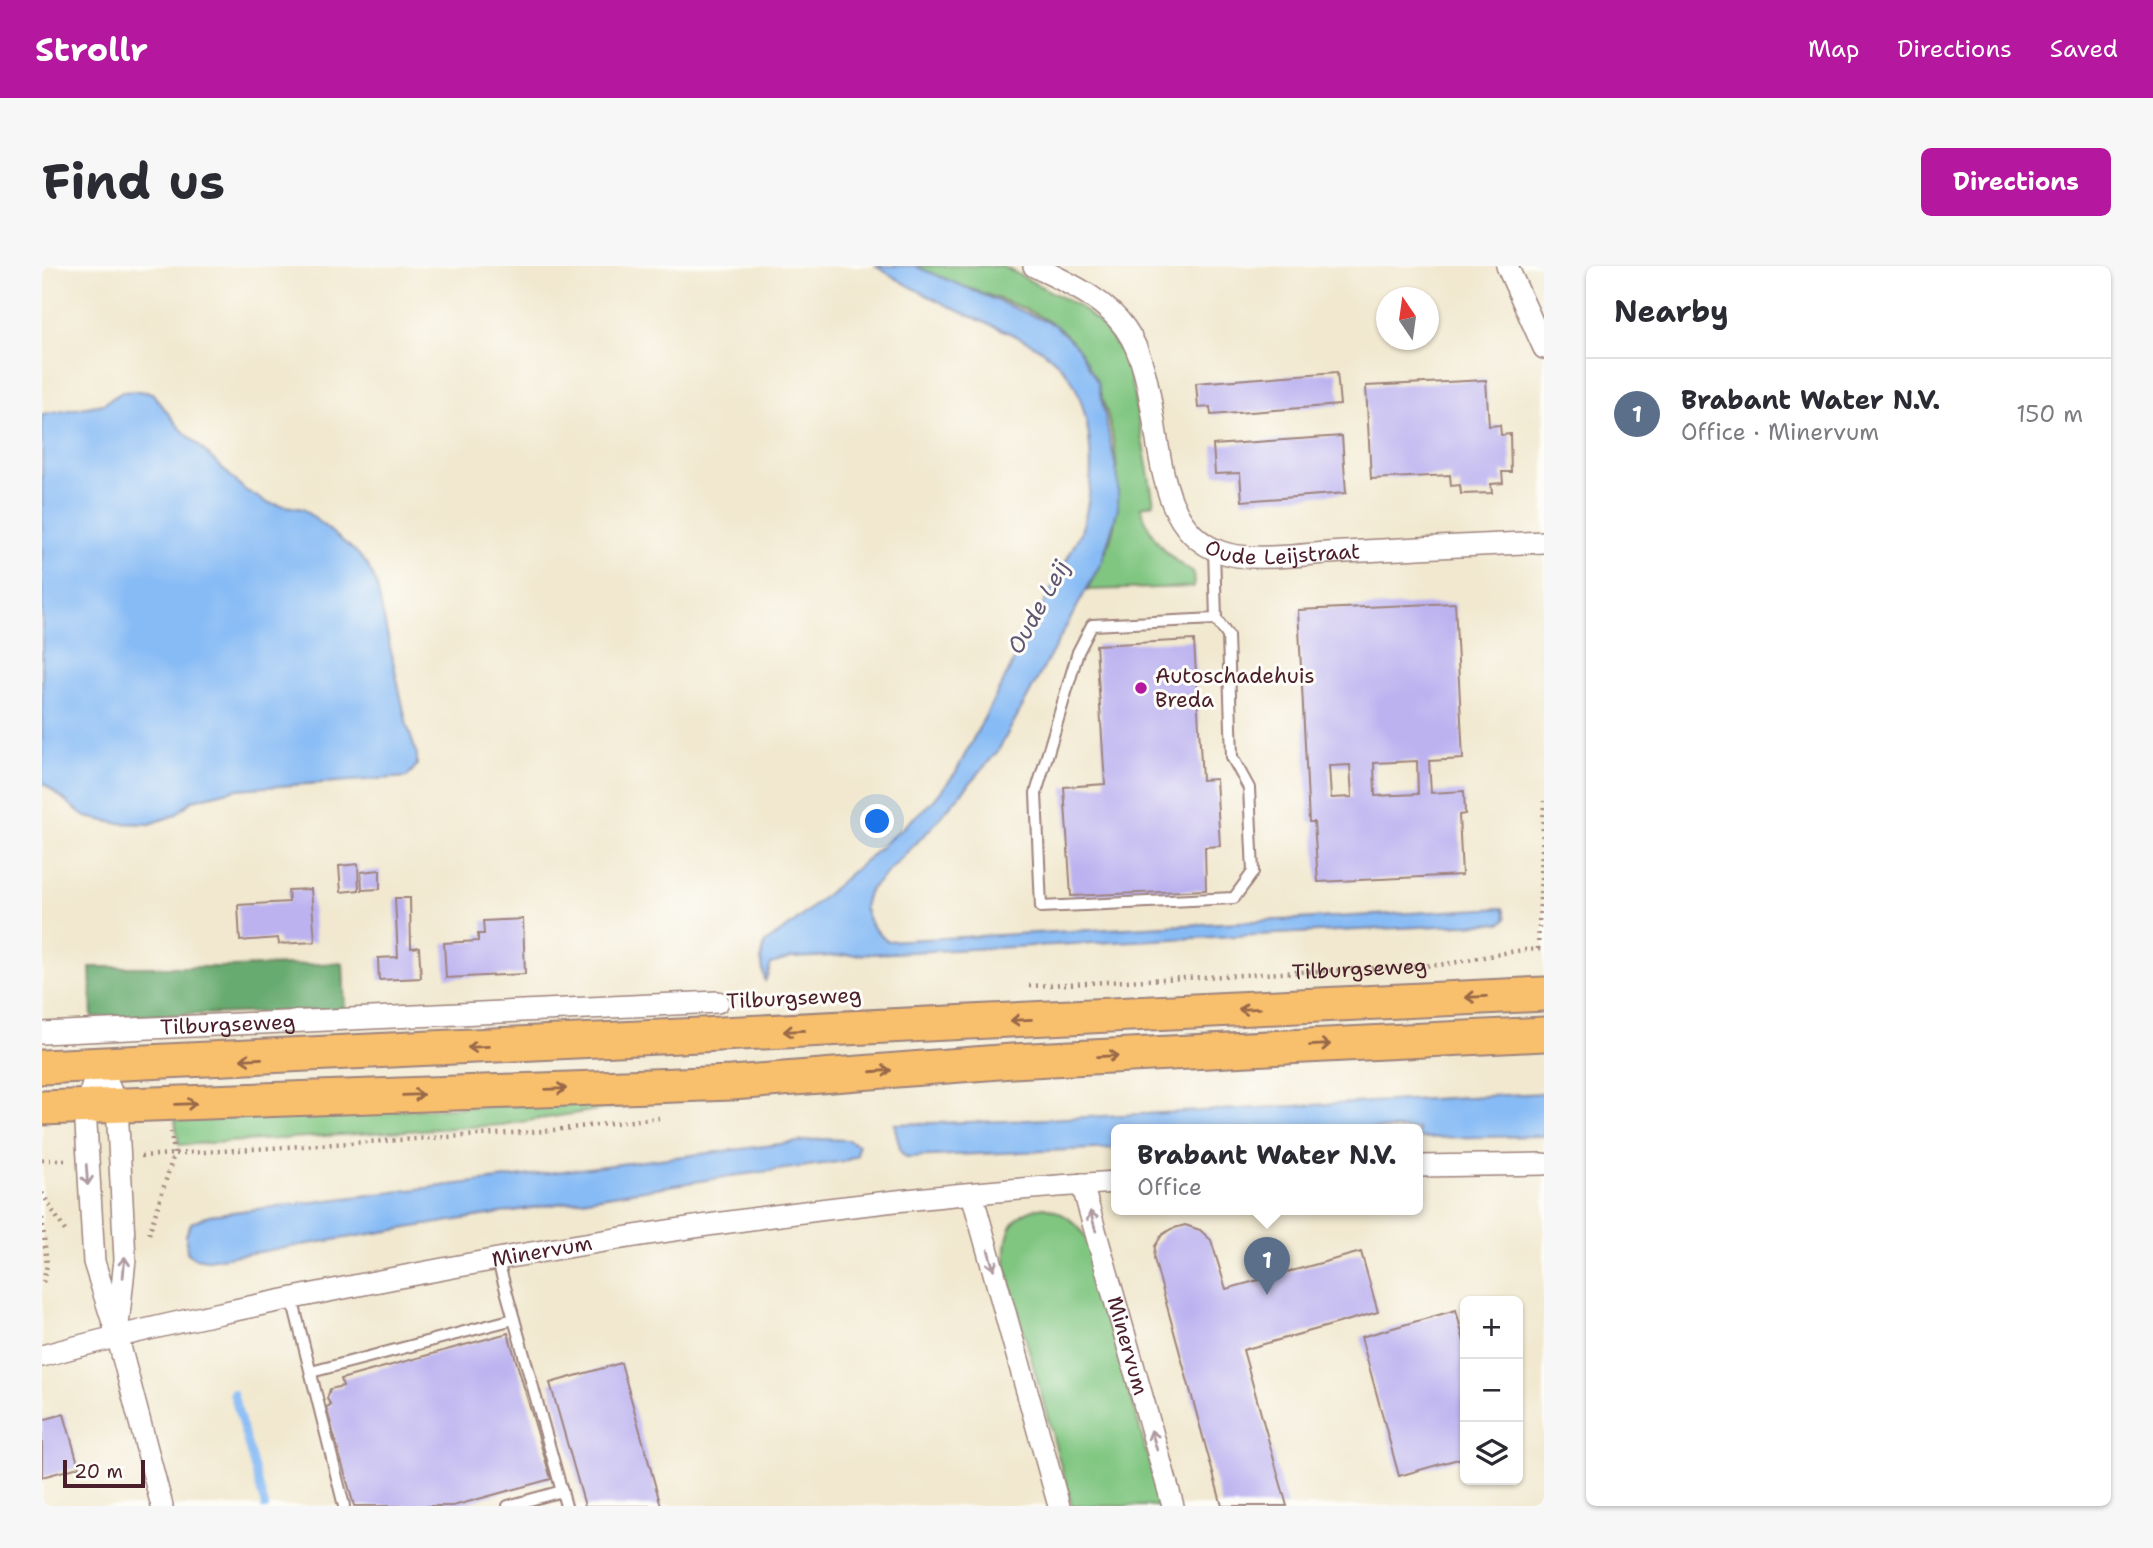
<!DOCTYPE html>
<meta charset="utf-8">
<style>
body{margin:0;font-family:"Shantell Sans",sans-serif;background:#f7f7f7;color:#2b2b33}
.controls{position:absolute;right:21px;bottom:21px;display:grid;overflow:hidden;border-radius:10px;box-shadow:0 2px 5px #0004}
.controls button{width:63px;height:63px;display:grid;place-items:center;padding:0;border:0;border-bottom:2px solid #e1e1e2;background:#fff;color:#2b2b33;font:35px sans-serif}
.compass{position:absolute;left:1334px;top:21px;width:63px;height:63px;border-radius:50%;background:#fff;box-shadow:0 2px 5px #0004;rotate:347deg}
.scale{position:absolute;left:21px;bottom:18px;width:82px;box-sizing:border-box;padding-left:7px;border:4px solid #4a1f2b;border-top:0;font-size:19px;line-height:24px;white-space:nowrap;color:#4a1f2b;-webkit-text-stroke:5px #fdfcf7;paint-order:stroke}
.you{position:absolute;left:836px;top:556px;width:24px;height:24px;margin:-18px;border:5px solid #fff;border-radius:50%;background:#1a73e8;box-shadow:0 0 0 10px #1a73e833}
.badge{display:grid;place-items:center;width:46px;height:46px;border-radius:50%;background:#b5179e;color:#fff;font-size:23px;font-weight:700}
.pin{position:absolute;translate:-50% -58px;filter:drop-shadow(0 2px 4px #0008)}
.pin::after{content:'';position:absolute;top:37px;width:24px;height:21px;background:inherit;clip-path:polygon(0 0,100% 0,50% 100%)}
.popup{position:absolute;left:1069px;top:858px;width:312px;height:91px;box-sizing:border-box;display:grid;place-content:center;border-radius:10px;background:#fff;filter:drop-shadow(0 2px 5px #0005);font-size:23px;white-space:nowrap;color:#7c7c81}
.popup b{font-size:26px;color:#2b2b33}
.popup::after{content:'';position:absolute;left:50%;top:100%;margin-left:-14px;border:14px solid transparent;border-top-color:#fff}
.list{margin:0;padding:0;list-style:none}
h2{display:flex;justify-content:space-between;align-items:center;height:91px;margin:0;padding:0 28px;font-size:30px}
h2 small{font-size:23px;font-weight:400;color:#7c7c81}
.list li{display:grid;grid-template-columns:46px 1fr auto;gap:21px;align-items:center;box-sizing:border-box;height:112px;padding:0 28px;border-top:2px solid #e1e1e2}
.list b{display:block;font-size:26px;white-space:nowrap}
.list p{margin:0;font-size:23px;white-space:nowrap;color:#7c7c81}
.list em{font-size:23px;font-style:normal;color:#7c7c81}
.icon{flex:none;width:38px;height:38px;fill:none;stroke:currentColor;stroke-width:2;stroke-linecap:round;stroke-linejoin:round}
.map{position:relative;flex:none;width:1502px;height:1240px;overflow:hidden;border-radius:10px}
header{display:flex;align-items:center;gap:42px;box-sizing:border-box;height:98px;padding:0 35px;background:#b5179e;color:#fff}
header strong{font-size:33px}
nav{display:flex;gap:38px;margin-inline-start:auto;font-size:24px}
.intro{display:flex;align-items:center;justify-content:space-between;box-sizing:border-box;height:168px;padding:0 42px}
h1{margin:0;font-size:49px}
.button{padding:18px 32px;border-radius:10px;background:#b5179e;color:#fff;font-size:24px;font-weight:700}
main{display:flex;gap:42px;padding:0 42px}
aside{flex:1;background:#fff;border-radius:10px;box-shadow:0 2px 5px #0004}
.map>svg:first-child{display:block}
.green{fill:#80c681;stroke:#657256;stroke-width:2}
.forest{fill:#68ab6f;stroke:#59654d;stroke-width:2}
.water{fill:#87bbf5;stroke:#686d90;stroke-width:2}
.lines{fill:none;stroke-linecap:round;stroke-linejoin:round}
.stream{stroke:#87bbf5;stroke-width:8}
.building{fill:#bcb2f0;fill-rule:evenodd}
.service-casing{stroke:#9e847d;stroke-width:14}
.minor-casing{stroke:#9e847d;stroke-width:24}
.primary-casing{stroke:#9e847d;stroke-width:37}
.path{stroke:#9e847d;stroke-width:4.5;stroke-dasharray:2 5;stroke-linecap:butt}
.service{stroke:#fff;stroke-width:10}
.minor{stroke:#fff;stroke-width:21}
.primary{stroke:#f8bf6c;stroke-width:33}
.oneway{stroke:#986748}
.oneway2{stroke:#ae9aa0}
.poi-dot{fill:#b5179e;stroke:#fdfcf7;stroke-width:2.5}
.labels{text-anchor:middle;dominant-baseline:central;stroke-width:6;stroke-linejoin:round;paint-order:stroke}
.street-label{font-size:21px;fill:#4a1f2b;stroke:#fdfcf7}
.poi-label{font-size:21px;fill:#4a1f2b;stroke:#fdfcf7;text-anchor:start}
.water-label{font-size:23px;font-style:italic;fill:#5f5672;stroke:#fdfcf7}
</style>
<header>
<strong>Strollr</strong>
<nav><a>Map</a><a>Directions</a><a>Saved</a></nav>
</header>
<div class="intro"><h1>Find us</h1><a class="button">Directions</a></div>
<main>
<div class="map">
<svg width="1502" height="1240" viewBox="0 0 1502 1240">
<rect width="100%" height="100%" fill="#fdfcf7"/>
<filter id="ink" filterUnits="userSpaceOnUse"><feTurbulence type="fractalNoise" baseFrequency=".0143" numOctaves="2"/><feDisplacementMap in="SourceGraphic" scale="14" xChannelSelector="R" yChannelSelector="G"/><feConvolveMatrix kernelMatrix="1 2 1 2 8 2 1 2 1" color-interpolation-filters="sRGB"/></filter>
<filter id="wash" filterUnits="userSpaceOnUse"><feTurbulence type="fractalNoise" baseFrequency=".00686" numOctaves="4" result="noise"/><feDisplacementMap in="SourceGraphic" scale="28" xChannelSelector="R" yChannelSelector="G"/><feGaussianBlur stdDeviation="1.57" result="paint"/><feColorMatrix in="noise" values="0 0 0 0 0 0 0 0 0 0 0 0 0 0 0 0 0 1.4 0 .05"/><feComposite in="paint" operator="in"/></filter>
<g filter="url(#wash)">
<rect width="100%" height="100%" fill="#f1e8cf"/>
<g class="green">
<path d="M873,0H960L1038,41L1056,56L1081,88L1087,104L1112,237L1099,241C1106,269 1126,293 1151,306L1152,321L1045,324C1056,303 1067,283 1072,260C1085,203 1063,92 1011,58C970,32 917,23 873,0Z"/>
<path d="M633,832L459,859L137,879L133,854Z"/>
<path d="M1002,941C1024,947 1035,957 1047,976L1119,1240H1030L964,1001C962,971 967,945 1002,941Z"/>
</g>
<path class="forest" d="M301,697L303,744L50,751L48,701H192Z"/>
<g class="water">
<path d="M834,0H873L1013,59L1036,82L1056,117L1076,212V242L1060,295L956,485L889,562L826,626L822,641L829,659L845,675L1461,642L1464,653L1459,657L749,692L729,698L723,716L719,693L723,677L752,657L892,534L914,506L1039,266C1049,234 1051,204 1047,171C1044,150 1038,124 1024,106C1000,77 962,65 928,50C895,35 864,20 834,0Z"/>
<path d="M96,125L110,127L138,162L203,224L226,237L261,243L314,286L325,298L334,317L365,459L375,489V499L365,511L195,523L151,534L133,549L108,558L74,557L44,551L0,516V149L61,138L80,126Z"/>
<path d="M1502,827V870L1376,872V863H1074V882L864,891L859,886L852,858L966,855Z"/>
<path d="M779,873L806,874L816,879L815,890L803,895L689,910L166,994L152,992L145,986L144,969L149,957L167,949Z"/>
</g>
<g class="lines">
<path class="stream" d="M191,1127L223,1240"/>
</g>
<g id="blocks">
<g class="building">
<path d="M1295,106L1298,139L1169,149L1168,141L1156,142L1154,117Z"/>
<path d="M1444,114L1447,160L1458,159L1459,169L1468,168L1469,206H1460L1461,217L1449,218L1450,227L1419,228L1418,219L1409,220L1408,209L1329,213L1324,120Z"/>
<path d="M1300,170L1304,227L1200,235L1198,207L1173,208L1171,179Z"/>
<path d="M1413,337L1421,493L1387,495L1389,527L1422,525L1423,548L1417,549L1420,609L1276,616L1272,556H1267L1256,344ZM1375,495L1376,528L1333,530L1332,497ZM1308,499L1310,531L1289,532L1287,500Z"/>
<path d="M1152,374L1160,514L1174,513L1178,580L1163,581L1164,624L1029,630L1022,521L1063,518L1054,379Z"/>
<path d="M316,598L317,624L299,626L297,600Z"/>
<path d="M338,604V623L320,624L319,606Z"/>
<path d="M269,623L273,676L237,678L236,672L198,675L196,639L247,636L246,624Z"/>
<path d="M353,632H368L369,682L377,681L379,712L337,714L336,692L356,691Z"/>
<path d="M481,653L483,708L404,712L402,677L436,675V668H442L441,655Z"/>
<path d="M1143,959L1158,964L1169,974L1184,1023L1319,986L1336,1046L1201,1084L1245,1240H1180L1112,993L1113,980L1120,969L1129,963Z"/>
<path d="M1414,1044L1423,1079V1191L1357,1210L1319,1071Z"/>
<path d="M466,1067L509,1213L411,1240H312L284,1141L289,1139L285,1133L288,1123L301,1120L299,1113Z"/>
<path d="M579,1097L619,1240H543L508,1117Z"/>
<path d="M22,1148L37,1201L0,1211V1154Z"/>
</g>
</g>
</g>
<g filter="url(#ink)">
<use href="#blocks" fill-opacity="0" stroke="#9e847d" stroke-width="2"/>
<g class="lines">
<g class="service-casing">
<g id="service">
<path d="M1172,283L1174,353L1186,370L1190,491L1207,522L1211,606L1192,632L999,641L994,527L1036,386L1050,359L1174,353"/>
<path d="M455,992L524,1240"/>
<path d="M250,1032L302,1240"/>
<path d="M269,1106L472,1053"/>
<path d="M466,1240L520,1225"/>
</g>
</g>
<g class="minor-casing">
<g id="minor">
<path id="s2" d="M992,0C1024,16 1062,32 1083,62C1129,126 1096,257 1179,286C1206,296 1255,289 1285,287C1357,283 1430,279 1502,276"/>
<path d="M1465,0L1502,82"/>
<path id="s3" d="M0,767L676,736"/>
<path d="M58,799L43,841L52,996L75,1069L120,1240"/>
<path d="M58,799L75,840L83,993L76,1060"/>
<path d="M1376,900L1502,898"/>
<path id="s4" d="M1040,918L1131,1240"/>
<path d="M930,928L1017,1240"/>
<path id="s5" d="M0,1090C117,1058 234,1035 353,1012C591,966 833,931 1074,916"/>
</g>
</g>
<g class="primary-casing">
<g id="primary">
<path d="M0,801L1502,728"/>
<path d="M0,842L690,817L970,795L1502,768"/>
</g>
</g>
<g class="path">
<path d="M1496,683L1502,535"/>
<path id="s1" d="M987,720L1395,699C1432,695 1466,683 1502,683"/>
<path d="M99,890L502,865L617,852"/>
<path d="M0,894H24"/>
<path d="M0,927L25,968"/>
<path d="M0,952L5,999L0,1021"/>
<path d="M107,968L132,888L129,866"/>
</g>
<use href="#service" class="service"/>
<use href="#minor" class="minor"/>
<use href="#primary" class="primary"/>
</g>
<defs><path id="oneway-shaft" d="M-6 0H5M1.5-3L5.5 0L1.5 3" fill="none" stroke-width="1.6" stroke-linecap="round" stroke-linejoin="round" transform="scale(1.75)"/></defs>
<g class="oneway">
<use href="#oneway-shaft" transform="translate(1434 731) rotate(177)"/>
<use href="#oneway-shaft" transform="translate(1207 743) rotate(177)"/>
<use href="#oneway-shaft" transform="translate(979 754) rotate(177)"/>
<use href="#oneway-shaft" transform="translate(752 765) rotate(177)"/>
<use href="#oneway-shaft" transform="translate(1278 779) rotate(-3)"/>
<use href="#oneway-shaft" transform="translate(436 781) rotate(177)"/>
<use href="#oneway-shaft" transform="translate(1066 790) rotate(-3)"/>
<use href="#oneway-shaft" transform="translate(209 793) rotate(177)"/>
<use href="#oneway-shaft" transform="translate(839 805) rotate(-4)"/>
<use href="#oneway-shaft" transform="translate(514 823) rotate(-2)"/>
<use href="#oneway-shaft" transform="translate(371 829) rotate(-2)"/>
<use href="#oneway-shaft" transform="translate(144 838) rotate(-2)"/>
</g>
<g class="oneway2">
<use href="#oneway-shaft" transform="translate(45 909) rotate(86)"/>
<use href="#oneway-shaft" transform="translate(1051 955) rotate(-106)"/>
<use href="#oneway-shaft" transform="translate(949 994) rotate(74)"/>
<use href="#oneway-shaft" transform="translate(82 1001) rotate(-85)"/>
<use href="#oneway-shaft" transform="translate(1112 1174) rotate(-106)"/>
</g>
</g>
<circle class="poi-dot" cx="1099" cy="422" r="7"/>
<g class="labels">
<g class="street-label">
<text stroke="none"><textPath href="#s2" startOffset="427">Oude Leijstraat</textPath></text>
<text stroke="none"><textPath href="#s1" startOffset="331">Tilburgseweg</textPath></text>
<text transform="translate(752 732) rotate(-3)">Tilburgseweg</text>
<text stroke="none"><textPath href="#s3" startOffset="186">Tilburgseweg</textPath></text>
<text stroke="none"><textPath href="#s5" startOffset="511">Minervum</textPath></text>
<text stroke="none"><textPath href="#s4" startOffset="168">Minervum</textPath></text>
</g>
<g class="poi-label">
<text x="1113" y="410">Autoschadehuis<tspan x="1113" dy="24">Breda</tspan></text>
</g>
<g class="water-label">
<text transform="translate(996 341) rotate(-61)">Oude Leij</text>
</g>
</g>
</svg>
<div class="controls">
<button>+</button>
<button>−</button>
<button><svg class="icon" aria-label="layers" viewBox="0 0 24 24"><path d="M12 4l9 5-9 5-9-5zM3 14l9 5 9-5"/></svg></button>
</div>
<svg class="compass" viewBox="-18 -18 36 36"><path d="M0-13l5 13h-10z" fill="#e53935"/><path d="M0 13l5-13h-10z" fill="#7c7c81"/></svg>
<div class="scale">20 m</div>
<div class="you"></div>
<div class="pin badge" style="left:1225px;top:1029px;background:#5c6f8a">1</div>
<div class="popup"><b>Brabant Water N.V.</b>Office</div>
</div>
<aside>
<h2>Nearby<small></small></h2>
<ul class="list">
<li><span class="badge" style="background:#5c6f8a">1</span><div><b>Brabant Water N.V.</b><p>Office · Minervum</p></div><em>150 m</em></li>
</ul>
</aside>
</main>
